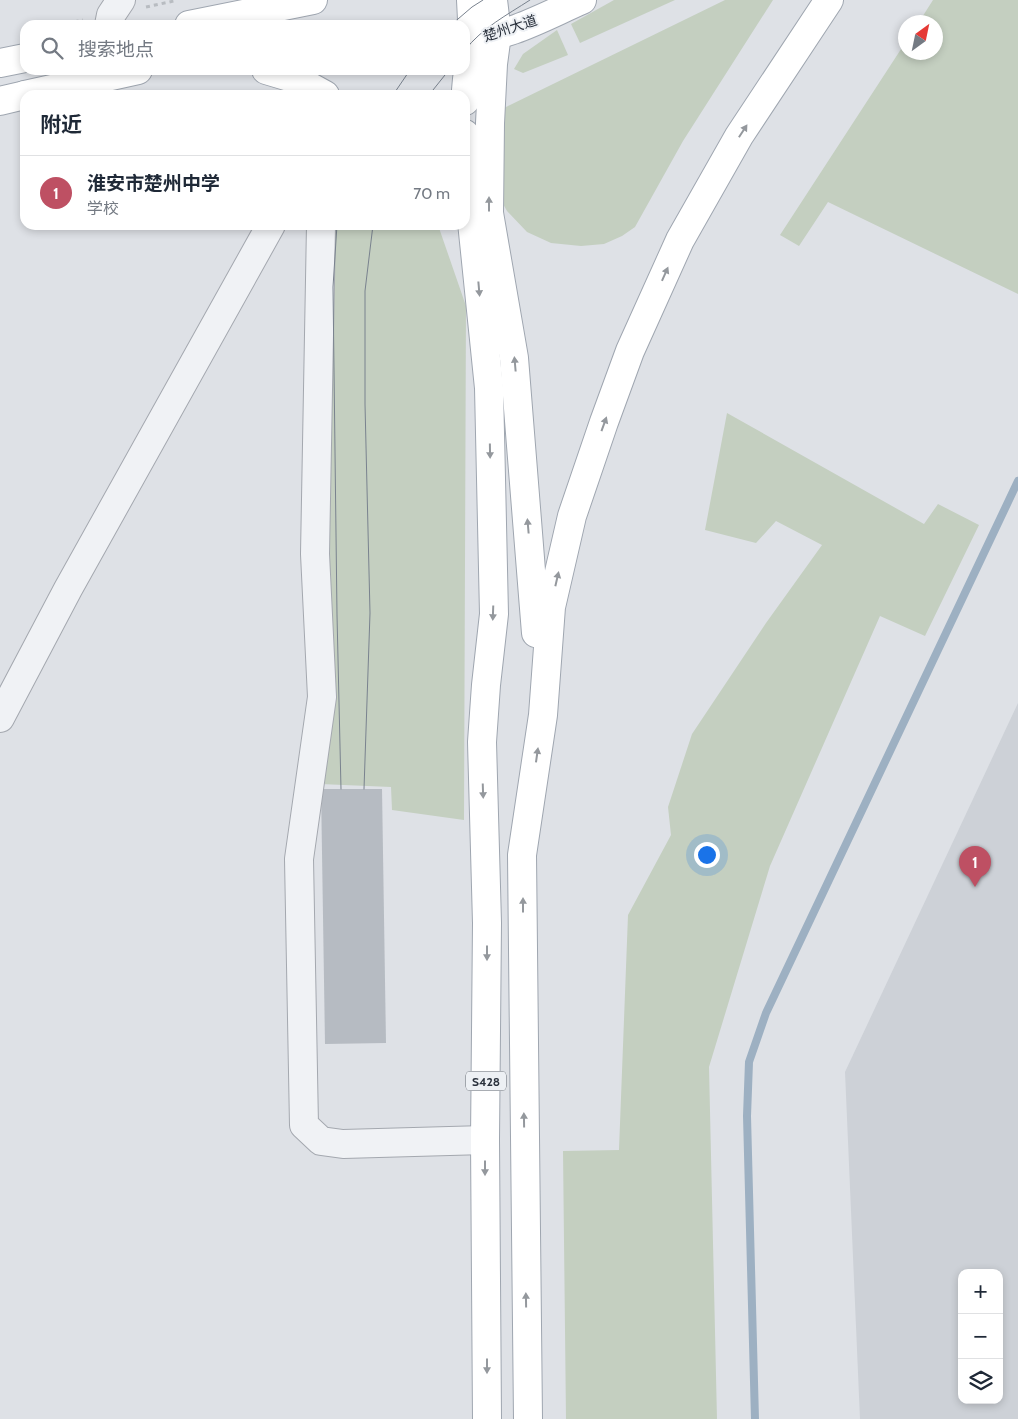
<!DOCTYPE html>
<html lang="zh">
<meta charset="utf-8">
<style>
body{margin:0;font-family:Cabin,"Noto Sans SC",sans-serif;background:#f6f6f7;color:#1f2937}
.controls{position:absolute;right:15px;bottom:15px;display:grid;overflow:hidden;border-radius:10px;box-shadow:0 2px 8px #0003}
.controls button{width:45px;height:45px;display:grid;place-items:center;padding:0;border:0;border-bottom:1px solid #e0e1e3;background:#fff;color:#1f2937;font:25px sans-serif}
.compass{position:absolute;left:898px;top:15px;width:45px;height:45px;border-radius:50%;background:#fff;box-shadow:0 2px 8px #0003;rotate:33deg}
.you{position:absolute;left:706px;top:854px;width:18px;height:18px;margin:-12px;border:4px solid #fff;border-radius:50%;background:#1a73e8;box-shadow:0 0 0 8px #1a73e833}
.badge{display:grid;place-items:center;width:32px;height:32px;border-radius:50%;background:#be5063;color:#fff;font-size:16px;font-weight:700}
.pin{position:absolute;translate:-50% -41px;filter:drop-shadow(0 1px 2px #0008)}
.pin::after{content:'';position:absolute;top:26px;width:18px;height:15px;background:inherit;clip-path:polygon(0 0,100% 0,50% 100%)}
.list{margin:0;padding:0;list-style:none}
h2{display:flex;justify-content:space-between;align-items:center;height:65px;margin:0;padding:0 20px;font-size:21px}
h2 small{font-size:16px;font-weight:400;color:#747a83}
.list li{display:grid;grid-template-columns:32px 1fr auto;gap:15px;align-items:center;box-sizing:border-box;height:75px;padding:0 20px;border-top:1px solid #e0e1e3}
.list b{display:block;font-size:19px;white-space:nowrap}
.list p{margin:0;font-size:16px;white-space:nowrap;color:#747a83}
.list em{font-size:16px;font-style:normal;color:#747a83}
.icon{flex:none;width:28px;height:28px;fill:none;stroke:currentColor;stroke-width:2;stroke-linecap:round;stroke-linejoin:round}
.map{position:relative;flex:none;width:1018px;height:1419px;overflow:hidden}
.search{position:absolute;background:#fff;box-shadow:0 2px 8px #0003;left:20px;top:20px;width:450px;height:55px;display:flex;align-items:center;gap:12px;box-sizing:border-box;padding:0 18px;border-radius:15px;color:#747a83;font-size:19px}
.panel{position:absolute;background:#fff;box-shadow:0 2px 8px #0003;left:20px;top:90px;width:450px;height:140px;border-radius:15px}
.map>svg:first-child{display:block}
.built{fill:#cdd1d7;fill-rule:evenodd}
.green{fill:#c4cfc0}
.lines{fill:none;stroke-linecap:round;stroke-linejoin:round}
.stream{stroke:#9db0c2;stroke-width:8}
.building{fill:#b6bbc2}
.minor-casing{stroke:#a4a8af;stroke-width:30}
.major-casing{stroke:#9fa6b0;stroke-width:30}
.path{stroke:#b8bcc1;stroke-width:3;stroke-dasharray:4 4;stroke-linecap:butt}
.minor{stroke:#f0f2f5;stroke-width:28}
.major{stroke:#fff;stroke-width:28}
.tram{stroke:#79828e;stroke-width:1}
.oneway{fill:#94989d}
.labels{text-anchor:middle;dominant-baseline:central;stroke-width:4;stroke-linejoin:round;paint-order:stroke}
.shield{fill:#edf0f4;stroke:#646a72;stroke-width:1}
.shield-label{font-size:12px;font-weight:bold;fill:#29303b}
.street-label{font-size:14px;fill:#29303b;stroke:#edf0f4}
</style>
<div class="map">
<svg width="1018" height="1419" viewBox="0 0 1018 1419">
<rect width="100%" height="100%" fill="#dee1e6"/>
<path class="built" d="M1018,703V1419H860L845,1072ZM962,1273H999V1400H962Z"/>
<g class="green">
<path d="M614,0H675L580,43L571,24Z"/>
<path d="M725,0H773L683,141L635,227L622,236L604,244L581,246L551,243L527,232L507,211L498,195L502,109Z"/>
<path d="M933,0H1018V294L828,202L799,246L780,235L905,43L906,52H936V22H919Z"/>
<path d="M557,30L568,55L523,73L514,69L523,54Z"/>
<path d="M325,225H438L466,306L464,820L392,810L391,787L320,784L329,582Z"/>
<path d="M727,413L924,524L938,504L979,525L925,636L880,616L770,866L709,1067L717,1419H566L563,1151L619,1150L628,915L671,835L668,807L692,734L766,623L822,545L776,521L756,543L705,530Z"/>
</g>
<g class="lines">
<path class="stream" d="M755,1419L747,1116L749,1062L766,1013L1018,481"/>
</g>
<path class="building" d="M321,789H382L386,1043L325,1044Z"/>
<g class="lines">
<g class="minor-casing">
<g id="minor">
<path d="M109,25L111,15L121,0"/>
<path d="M321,225L315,554L322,697L299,859L304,1125L321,1141L343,1144L485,1140"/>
<path d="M0,718L68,589L271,225"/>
</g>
</g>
<g class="major-casing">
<g id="major">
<path d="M493,0L497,34L493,64L490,123L489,213L514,358L536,633"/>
<path d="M189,25L313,0"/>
<path d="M465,39C506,39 545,16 582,0"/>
<path d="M0,63L25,58"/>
<path d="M266,70L296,79L325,95"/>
<path d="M25,95L138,70"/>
<path d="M0,101L25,95"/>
<path d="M465,101L467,79L473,39L471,0"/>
<path d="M465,134L469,193L489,388L494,614L486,685L482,742L487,923L485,1140L487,1419"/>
<path d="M528,1419L522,855L543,715L551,607L572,516L604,422L630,351L680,240L739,136L829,0"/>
</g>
</g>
<g class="path">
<path d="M146,7L174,1"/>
<path d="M59,25L83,20"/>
</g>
<use href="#minor" class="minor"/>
<use href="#major" class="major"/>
<g class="tram">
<path d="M451,25L472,7L483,0"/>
<path d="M465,50C482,28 507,15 530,0"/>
<path d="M393,95L410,70"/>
<path d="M429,95L449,70"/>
<path d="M337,225L333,287L337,615L341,789"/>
<path d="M364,789L370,613L365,404V291L373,225"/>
</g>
</g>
<defs><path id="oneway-solid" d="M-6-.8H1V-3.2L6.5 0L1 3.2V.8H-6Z" transform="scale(1.25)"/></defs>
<g class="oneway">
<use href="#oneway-solid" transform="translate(743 131) rotate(-57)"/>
<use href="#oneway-solid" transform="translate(489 204) rotate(-90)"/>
<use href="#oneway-solid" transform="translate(665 274) rotate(-66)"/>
<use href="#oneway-solid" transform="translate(479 289) rotate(85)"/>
<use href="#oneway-solid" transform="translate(515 364) rotate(-95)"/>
<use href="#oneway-solid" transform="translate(604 424) rotate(-70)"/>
<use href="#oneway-solid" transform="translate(490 451) rotate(89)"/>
<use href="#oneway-solid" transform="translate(528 526) rotate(-95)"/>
<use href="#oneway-solid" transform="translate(557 579) rotate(-77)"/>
<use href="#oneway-solid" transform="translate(493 613) rotate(92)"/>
<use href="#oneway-solid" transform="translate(537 755) rotate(-82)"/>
<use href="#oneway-solid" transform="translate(483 791) rotate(88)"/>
<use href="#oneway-solid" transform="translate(523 905) rotate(-90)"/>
<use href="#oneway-solid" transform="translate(487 953) rotate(90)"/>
<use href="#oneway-solid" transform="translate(524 1120) rotate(-91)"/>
<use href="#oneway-solid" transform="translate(485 1168) rotate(90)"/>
<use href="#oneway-solid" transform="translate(526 1300) rotate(-91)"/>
<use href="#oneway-solid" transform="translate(487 1366) rotate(90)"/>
</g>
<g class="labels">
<rect class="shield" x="466" y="1071.5" width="40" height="19" rx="4"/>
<g class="shield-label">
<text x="486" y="1081">S428</text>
</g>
<g class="street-label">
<text transform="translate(510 28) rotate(-18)">楚州大道</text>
</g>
</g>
</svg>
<div class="controls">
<button>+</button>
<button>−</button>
<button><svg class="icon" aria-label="layers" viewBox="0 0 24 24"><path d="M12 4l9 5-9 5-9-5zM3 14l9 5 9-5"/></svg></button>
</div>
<svg class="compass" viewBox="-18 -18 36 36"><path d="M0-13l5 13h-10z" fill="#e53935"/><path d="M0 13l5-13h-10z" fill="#747a83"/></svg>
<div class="you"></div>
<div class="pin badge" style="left:975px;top:887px">1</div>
<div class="search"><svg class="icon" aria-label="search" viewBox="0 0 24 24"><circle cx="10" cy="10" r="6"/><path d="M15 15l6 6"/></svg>搜索地点</div>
<section class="panel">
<h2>附近<small></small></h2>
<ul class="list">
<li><span class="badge">1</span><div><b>淮安市楚州中学</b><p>学校</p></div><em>70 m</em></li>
</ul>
</section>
</div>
